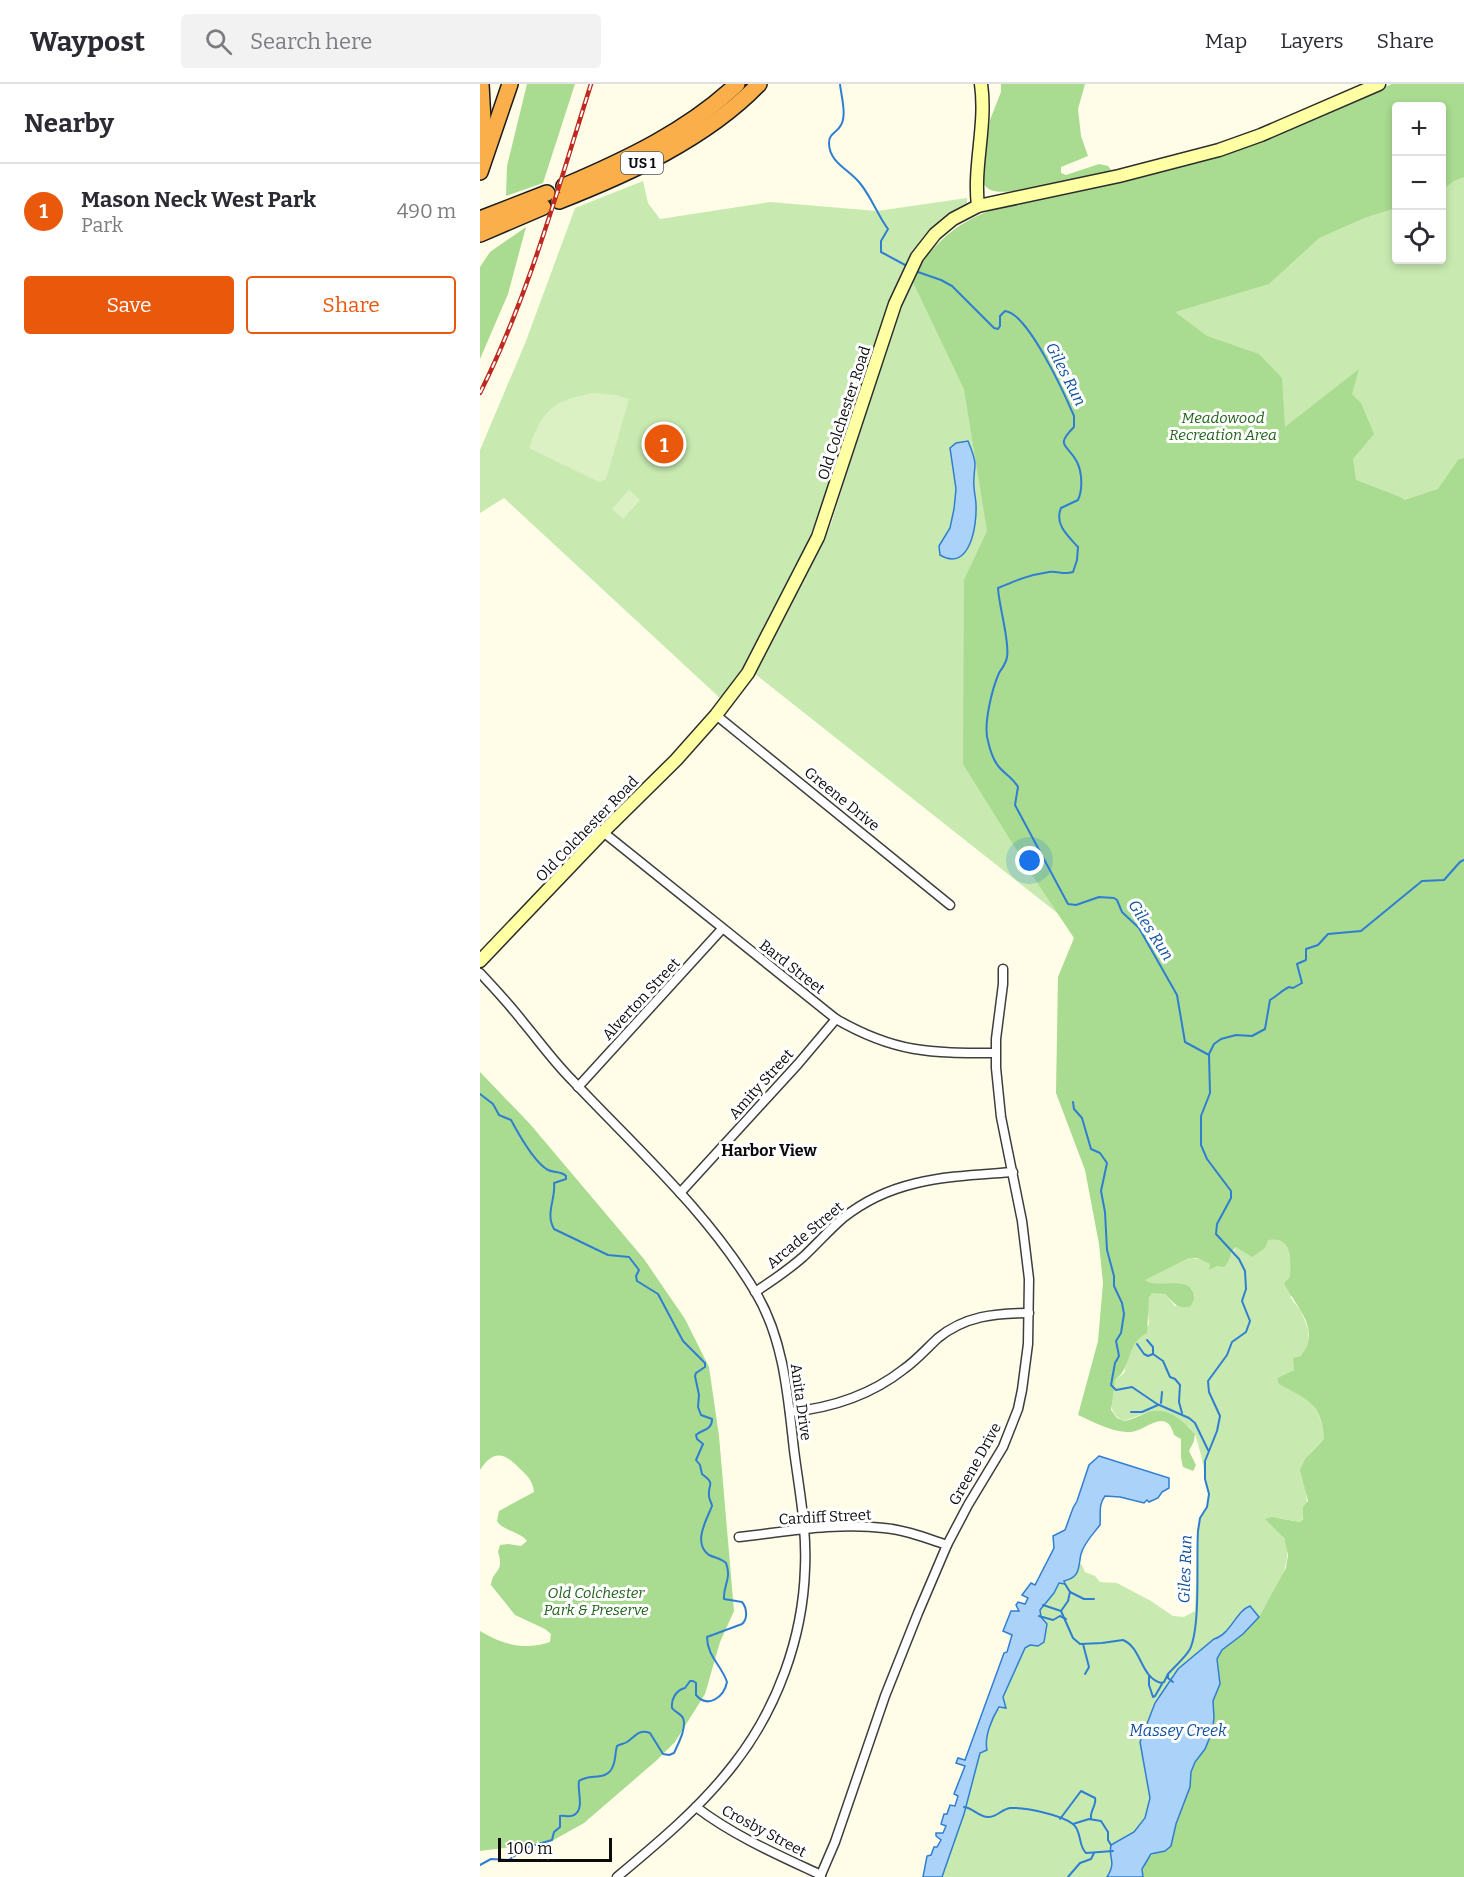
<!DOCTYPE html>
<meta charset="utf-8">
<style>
body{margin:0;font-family:Bitter,serif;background:#f2f2f3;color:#2b2b33}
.controls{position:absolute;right:18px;top:18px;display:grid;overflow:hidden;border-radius:6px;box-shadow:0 3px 9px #0003}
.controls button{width:54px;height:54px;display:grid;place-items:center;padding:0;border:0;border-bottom:2px solid #e1e1e2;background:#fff;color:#2b2b33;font:30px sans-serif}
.scale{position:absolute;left:18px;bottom:15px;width:114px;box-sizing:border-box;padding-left:6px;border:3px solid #0b0b0b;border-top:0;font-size:16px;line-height:21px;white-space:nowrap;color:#0b0b0b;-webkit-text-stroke:4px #fff;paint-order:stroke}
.you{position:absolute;left:550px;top:777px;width:21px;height:21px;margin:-15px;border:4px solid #fff;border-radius:50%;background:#1a73e8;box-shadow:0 0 0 9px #1a73e833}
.badge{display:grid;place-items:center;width:39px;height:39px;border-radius:50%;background:#ea580c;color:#fff;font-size:20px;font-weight:700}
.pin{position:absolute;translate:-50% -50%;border:3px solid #fff;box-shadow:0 2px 6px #0006}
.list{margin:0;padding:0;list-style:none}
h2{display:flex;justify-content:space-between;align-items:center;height:78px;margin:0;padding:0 24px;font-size:26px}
h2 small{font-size:20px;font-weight:400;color:#7c7c81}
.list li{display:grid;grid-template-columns:39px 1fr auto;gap:18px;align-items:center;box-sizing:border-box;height:96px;padding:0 24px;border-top:2px solid #e1e1e2}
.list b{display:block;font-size:22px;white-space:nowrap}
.list p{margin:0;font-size:20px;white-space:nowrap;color:#7c7c81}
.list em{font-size:20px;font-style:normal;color:#7c7c81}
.actions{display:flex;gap:12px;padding:18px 24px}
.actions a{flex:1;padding:14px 0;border:2px solid #ea580c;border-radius:6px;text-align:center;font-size:21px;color:#ea580c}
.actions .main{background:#ea580c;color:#fff}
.icon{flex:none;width:33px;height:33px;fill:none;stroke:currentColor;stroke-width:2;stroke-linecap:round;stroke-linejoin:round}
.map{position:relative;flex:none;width:984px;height:1793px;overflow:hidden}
header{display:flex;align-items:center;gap:36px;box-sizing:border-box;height:84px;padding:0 30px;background:#fff;border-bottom:2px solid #e1e1e2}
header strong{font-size:28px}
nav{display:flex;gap:33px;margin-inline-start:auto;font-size:21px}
.search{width:420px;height:54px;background:#f2f2f3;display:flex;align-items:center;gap:15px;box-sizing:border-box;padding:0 21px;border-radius:6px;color:#7c7c81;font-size:22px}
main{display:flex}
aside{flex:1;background:#fff}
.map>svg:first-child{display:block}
.green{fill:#c8eab1;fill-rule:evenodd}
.forest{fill:#a9db90}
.pitch{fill:#dcf1c3}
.water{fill:#abd2f8;stroke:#307ed1;stroke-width:1.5}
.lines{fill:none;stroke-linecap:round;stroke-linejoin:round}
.stream{stroke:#307ed1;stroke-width:2}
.street-casing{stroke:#3e3e3e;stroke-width:11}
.secondary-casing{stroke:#2d2d2d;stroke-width:15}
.highway-casing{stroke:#1c1c1c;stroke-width:18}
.street{stroke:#fff;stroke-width:8}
.secondary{stroke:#ffffa3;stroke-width:12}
.highway{stroke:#faaf4b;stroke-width:15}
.rail-casing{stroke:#be2a1f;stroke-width:4.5}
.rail{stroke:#fff;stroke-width:2;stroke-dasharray:7;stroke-linecap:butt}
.labels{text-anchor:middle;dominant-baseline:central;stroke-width:6;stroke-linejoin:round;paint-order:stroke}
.shield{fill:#fff;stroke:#545454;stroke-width:1.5}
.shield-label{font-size:14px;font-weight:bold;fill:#0b0b0b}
.street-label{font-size:15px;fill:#0b0b0b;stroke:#fff}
.park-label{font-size:15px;font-style:italic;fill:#21631a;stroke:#fff}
.water-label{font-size:16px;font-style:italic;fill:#11519f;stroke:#fff}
.neighbourhood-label{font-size:16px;font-weight:bold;fill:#0b0b0b;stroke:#fff}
</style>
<header>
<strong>Waypost</strong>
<div class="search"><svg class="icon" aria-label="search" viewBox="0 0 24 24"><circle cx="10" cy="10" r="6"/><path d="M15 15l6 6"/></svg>Search here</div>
<nav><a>Map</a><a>Layers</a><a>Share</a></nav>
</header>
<main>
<aside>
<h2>Nearby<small></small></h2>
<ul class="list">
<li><span class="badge">1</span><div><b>Mason Neck West Park</b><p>Park</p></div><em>490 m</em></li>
</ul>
<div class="actions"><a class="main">Save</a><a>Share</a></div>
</aside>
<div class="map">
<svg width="984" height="1793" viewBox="0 0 984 1793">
<rect width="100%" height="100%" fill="#fffde8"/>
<g class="green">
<path d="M912,0H984V1119L810,1213L821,1227L828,1245L829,1258L814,1286L797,1294C825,1314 841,1317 844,1355C838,1361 828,1370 825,1377C818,1397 836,1421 820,1438L799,1434L786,1436C792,1441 800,1446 803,1453C817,1481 792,1509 779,1533L770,1523L740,1553L734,1555L698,1585L675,1619L660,1658L670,1714L665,1734L654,1748L630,1767L634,1779L627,1793H462L484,1730L500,1669L507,1663C505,1650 513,1625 526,1621L523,1613L545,1564L550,1561L558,1562L564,1558L567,1540L561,1533L559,1526L574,1509L579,1499L585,1500L584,1497L597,1489L601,1479L605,1488L615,1492L620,1498L637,1499L671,1517L693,1532L704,1533L715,1527L718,1447L720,1434L727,1423L729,1410L721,1371L715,1350L708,1342L665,1329L644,1337C625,1329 632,1312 635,1296L644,1289L652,1263L669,1240C668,1229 666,1218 672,1208L685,1210L695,1222L715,1212L712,1205C695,1194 679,1206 664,1196L709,1174C717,1174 723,1176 730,1180V1185L750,1172L757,1162L766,1168L624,866L275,590C290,562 302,534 316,506C327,484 340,463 351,440L420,219L442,177L465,153L479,142L509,127L648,96L734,72L817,42ZM916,22H962V176H916Z"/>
<path d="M163,97L168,119L180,135L290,118L397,127L487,114V122L432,172L421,190L409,219L393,276L338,442L309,496L288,543L267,581L241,615L24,414L0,429V366L46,257L95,124Z"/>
</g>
<g class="forest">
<path d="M47,0H95L63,99L26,112L27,82Z"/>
<path d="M521,0H605L598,25L601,52L608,72L581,83V89L586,91L619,80L628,82L631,86C615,93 529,112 514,107C509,106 506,103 502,99L510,36L521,8Z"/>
<path d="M912,0H984V93L974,97L962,106V22H916V124L884,134L839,154L789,200L695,228L727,252L779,270L802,294L805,343L879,285L872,310L881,319L894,350L873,375L876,396L920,413L925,416L958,405L978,376L984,374V1793H663C661,1773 676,1768 691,1762L696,1740L710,1703L711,1688L715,1678L725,1665L734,1634L733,1617L740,1600L737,1575L742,1566L763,1550L779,1533L806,1484L808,1471L804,1454L785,1435L792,1433L820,1438L823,1435V1423L828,1417L820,1386L825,1375L844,1355C841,1318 829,1317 799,1300L797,1294L814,1286L813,1274L821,1272C823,1268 827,1263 828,1259C834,1237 812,1217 804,1199L810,1193C811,1175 813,1152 788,1156L785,1164L772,1173L756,1163C749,1169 751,1177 744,1183L737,1182L729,1186L730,1180L717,1174H709L665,1196C677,1206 708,1190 714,1210C715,1215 713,1218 710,1223C696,1224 694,1219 685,1210L672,1209L669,1214L667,1249C645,1260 654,1281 635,1296L631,1326L637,1334L644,1337C652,1336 658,1332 666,1329C686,1321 702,1335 715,1350L714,1357L709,1367L716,1381L713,1387L703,1383L701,1374V1355L694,1351C686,1320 664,1350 647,1348C629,1347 614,1338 598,1331L618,1257L623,1199L619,1160L605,1086L576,1009L578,893L594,854L554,794L483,680L484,496L507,447L484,305L431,194C447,169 466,148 493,134C522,119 557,116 589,110C626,102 663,93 700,83C773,63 843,30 912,0Z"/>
<path d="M46,143L28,210L0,275V183L10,168Z"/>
<path d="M0,988L50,1040L164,1175L205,1235L229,1283L239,1352L254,1527L240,1558L225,1610L195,1658L177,1676L104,1739L70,1758L0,1767V1547C21,1560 46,1567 70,1558L71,1550L65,1545L35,1531L11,1501C12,1486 25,1489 18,1468L20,1461L28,1460L41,1462L47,1457C39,1447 23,1447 17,1437L19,1427L54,1408C53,1397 47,1391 39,1384C24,1368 13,1366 0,1386Z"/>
</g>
<g class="pitch">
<path d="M114,309L135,311L149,315L126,395L119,398L49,364C63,324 73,317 114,309Z"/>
<path d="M149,406L160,416L143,435L132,425Z"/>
</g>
<g class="water">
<path d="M488,357C491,364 494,371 495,379C495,387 493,395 494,402C494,408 496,415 496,421C497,441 490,489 460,471L459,462L470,444L474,425L476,405L470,364L476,359Z"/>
<path d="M619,1372L689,1394V1404L682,1408L678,1414L669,1418L667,1416L664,1419L640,1413L625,1412C618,1421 621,1430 620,1441C613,1450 604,1459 601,1470C598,1483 601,1493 584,1497L585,1500L579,1499L574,1509L560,1526L561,1533L567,1540L564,1558L558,1562L550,1561L545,1564L523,1613L526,1624L519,1623C512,1634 504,1653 507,1666L500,1669L484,1730L462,1793H443L447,1772L451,1771L454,1763H457L461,1756L456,1752V1749H463L466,1742L461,1740L464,1730H467L470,1721L475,1722L478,1712L474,1710L485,1682L476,1679L478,1674L485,1676L524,1569L527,1568L532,1551L523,1547L531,1527H539L536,1521L538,1518L545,1520L548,1514L542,1511L551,1499L555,1501L574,1464L573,1452L585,1446L593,1424L597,1417L609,1381Z"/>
<path d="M770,1522L779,1533L763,1550L742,1566L737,1575L740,1600L733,1617L734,1634L732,1648L725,1665L715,1678L711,1688L710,1703L696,1740L691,1762L685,1767L671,1770L662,1785L663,1793H627C637,1777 628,1775 631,1761L654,1748L665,1734L670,1714L660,1658L675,1619L698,1585L734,1555C751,1550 756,1527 770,1522Z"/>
</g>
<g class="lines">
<g class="stream">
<path d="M360,0C361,11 367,31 361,41C357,49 349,49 349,59C349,78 368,85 379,98C391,112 397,130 408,145L401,157V168L427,182"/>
<path d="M435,187L461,196L472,202L514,244L518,245L520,242V232L525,227C548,229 585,311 594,332V343C574,363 588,360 597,378C602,388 603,405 598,416L581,424C574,440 588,452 598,463L597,476L593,488C584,491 578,487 569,488C549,491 537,496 518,504C519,523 530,558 527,573C526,580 522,584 519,589C512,605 503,641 508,657C510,666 513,676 519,683C525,690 533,694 538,703L535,721L588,820L596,821L619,813L634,814L637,816L642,828L659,844L697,911L705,958L729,971L730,1009L721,1032V1061L727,1075L751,1107V1114L737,1140L736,1150L759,1175L765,1187L766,1205L762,1217L770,1237L766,1248L752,1258L747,1271L728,1297L729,1308L740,1332L737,1347L725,1377V1395L729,1410L727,1423L720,1434L718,1447C716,1476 721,1541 710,1565C705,1574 695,1582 688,1590V1594L693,1598"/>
<path d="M729,970L734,960L741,955L756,951L772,952L785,945L790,916C797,912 801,907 809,903L813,904L822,899L817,880L826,876V865L838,861L848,850L881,847L942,797L964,796L980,778L984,776"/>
<path d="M0,1010L13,1020L19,1031L31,1036C38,1049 55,1079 68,1086C75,1089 81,1087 86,1092V1095L74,1099C76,1115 65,1129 74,1145L128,1171L149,1173L159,1186L156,1192L157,1197L178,1210L203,1257L225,1279V1283L216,1289L215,1292L219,1311L218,1323L221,1331L232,1335C232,1347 222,1345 216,1351L217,1355L223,1360L216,1376L220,1381L222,1390C236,1401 228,1398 229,1412C229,1416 232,1419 232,1422C227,1435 212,1459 229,1471C235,1474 241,1474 246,1479C252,1495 243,1501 244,1515L262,1518C267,1524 268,1535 262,1540L227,1553C227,1572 242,1582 247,1598C244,1613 228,1625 216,1611V1599L213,1597H210L205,1604C196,1606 191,1615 192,1624C195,1628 201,1630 203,1634C207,1644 198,1660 194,1669L189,1671L183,1670L170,1649C158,1645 156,1652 147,1658C144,1660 140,1660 137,1662C135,1668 136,1675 133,1682C127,1698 110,1689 99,1697C97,1707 105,1725 94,1731C90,1734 84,1731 80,1732V1743L74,1748L72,1756L45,1764L29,1776L11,1775L0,1781"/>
<path d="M593,1018L594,1025L602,1034L611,1065L620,1069L627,1079L621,1107L625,1128L627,1166L634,1192V1202L642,1219L644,1230L641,1249L636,1257L639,1272L635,1279L631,1301L636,1306L652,1303L677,1320L709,1334L715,1339L728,1366"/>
<path d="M667,1256L673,1263V1270L683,1277L690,1293L695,1295L700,1301L699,1318L702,1329"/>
<path d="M657,1260L664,1270L668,1272L673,1270"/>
<path d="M681,1319L682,1308"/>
<path d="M651,1328H662L678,1321"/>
<path d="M590,1508L604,1515H614"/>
<path d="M563,1521L581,1527L593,1554L600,1560L622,1559L643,1556C662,1564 660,1593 681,1599L684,1598L688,1590"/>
<path d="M581,1527L588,1517L590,1508L585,1500"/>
<path d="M559,1532L573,1536L580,1532L586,1535"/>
<path d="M603,1560L609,1583L605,1590"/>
<path d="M669,1592V1601L673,1613L675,1612L682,1600"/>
<path d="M484,1723C494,1724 499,1734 509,1733C517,1733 522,1725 530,1724C545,1723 581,1731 593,1740C602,1747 598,1762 606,1769L633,1767"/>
<path d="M580,1735L601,1707L615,1714C617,1721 610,1726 611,1734"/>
<path d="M593,1740L609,1735L621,1737L628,1748V1756L631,1761"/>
<path d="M588,1793L600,1779L611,1775L614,1769"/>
</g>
<g class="street-casing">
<g id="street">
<path d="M236,631L470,821"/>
<path d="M123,748L356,935C415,969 450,969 515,969"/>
<path d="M0,889C15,905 30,921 43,938C59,957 74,978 92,996C156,1064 228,1128 276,1209C304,1256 308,1313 314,1366C319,1405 327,1445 325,1484C323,1554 297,1625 254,1680C221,1723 179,1758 137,1793"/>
<path d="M98,1003L242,845"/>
<path d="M200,1109L318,980L356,935"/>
<path d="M275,1208C292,1197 308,1186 323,1173C337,1160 349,1146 363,1134C414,1093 470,1093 533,1088"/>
<path d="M310,1328C351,1324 391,1311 424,1285C437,1276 447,1264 458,1254C485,1232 515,1229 549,1229"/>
<path d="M259,1453C305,1448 357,1438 404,1444C426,1446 446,1454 467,1461"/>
<path d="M216,1723C254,1752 298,1771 341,1791"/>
<path d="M340,1793L355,1758L405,1612L438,1529L467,1461L488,1421L523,1363L538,1325L542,1306L548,1260L549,1195L542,1137L521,1033L516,984V955L523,900V885"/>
</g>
</g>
<g class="secondary-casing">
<g id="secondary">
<path d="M498,122C493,82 507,41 501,0"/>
<path d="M0,877L123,748L196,676L236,631L268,589L338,453L415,220L437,173L455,150L473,135L498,122L639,92L739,66L781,51L899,0"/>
</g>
</g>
<g class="highway-casing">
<g id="highway">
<path d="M0,68L3,37L1,0"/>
<path d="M0,88L30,0"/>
<path d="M84,102C145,76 209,46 257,0"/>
<path d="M79,117C148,90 226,55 279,0"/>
<path d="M0,135L67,109"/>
<path d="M0,150L63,123"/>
</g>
</g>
<use href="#street" class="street"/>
<use href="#secondary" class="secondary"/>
<use href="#highway" class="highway"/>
<g class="rail-casing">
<path id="rail" d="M0,309C49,211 78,104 111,0"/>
</g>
<use href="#rail" class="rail"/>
</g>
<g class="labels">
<rect class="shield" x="141" y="68" width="42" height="22" rx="4.5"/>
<g class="shield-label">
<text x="162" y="79">US 1</text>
</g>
<g class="street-label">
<text transform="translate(364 329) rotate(-72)">Old Colchester Road</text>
<text transform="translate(362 715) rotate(39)">Greene Drive</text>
<text transform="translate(107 745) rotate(-46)">Old Colchester Road</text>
<text transform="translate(312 883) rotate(38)">Bard Street</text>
<text transform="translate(161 915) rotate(-47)">Alverton Street</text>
<text transform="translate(281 1000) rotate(-48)">Amity Street</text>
<text transform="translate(325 1151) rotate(-40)">Arcade Street</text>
<text transform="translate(321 1318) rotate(82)">Anita Drive</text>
<text transform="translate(495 1380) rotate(-61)">Greene Drive</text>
<text transform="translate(345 1433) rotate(-3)">Cardiff Street</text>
<text transform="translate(284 1747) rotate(28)">Crosby Street</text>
</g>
<g class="park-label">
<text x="743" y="334">Meadowood<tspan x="743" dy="17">Recreation Area</tspan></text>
<text x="116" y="1509">Old Colchester<tspan x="116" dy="17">Park &amp; Preserve</tspan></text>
</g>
<g class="water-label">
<text transform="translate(586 290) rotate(63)">Giles Run</text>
<text transform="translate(671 846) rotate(57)">Giles Run</text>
<text transform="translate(705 1485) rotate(-88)">Giles Run</text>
<text x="698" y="1646">Massey Creek</text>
</g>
<g class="neighbourhood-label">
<text x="289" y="1066">Harbor View</text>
</g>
</g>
</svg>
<div class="controls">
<button>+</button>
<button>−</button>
<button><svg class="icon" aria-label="locate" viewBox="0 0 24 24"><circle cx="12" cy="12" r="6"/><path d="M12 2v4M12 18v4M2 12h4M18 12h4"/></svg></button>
</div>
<div class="scale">100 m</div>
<div class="you"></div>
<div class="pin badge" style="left:184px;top:360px">1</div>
</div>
</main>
